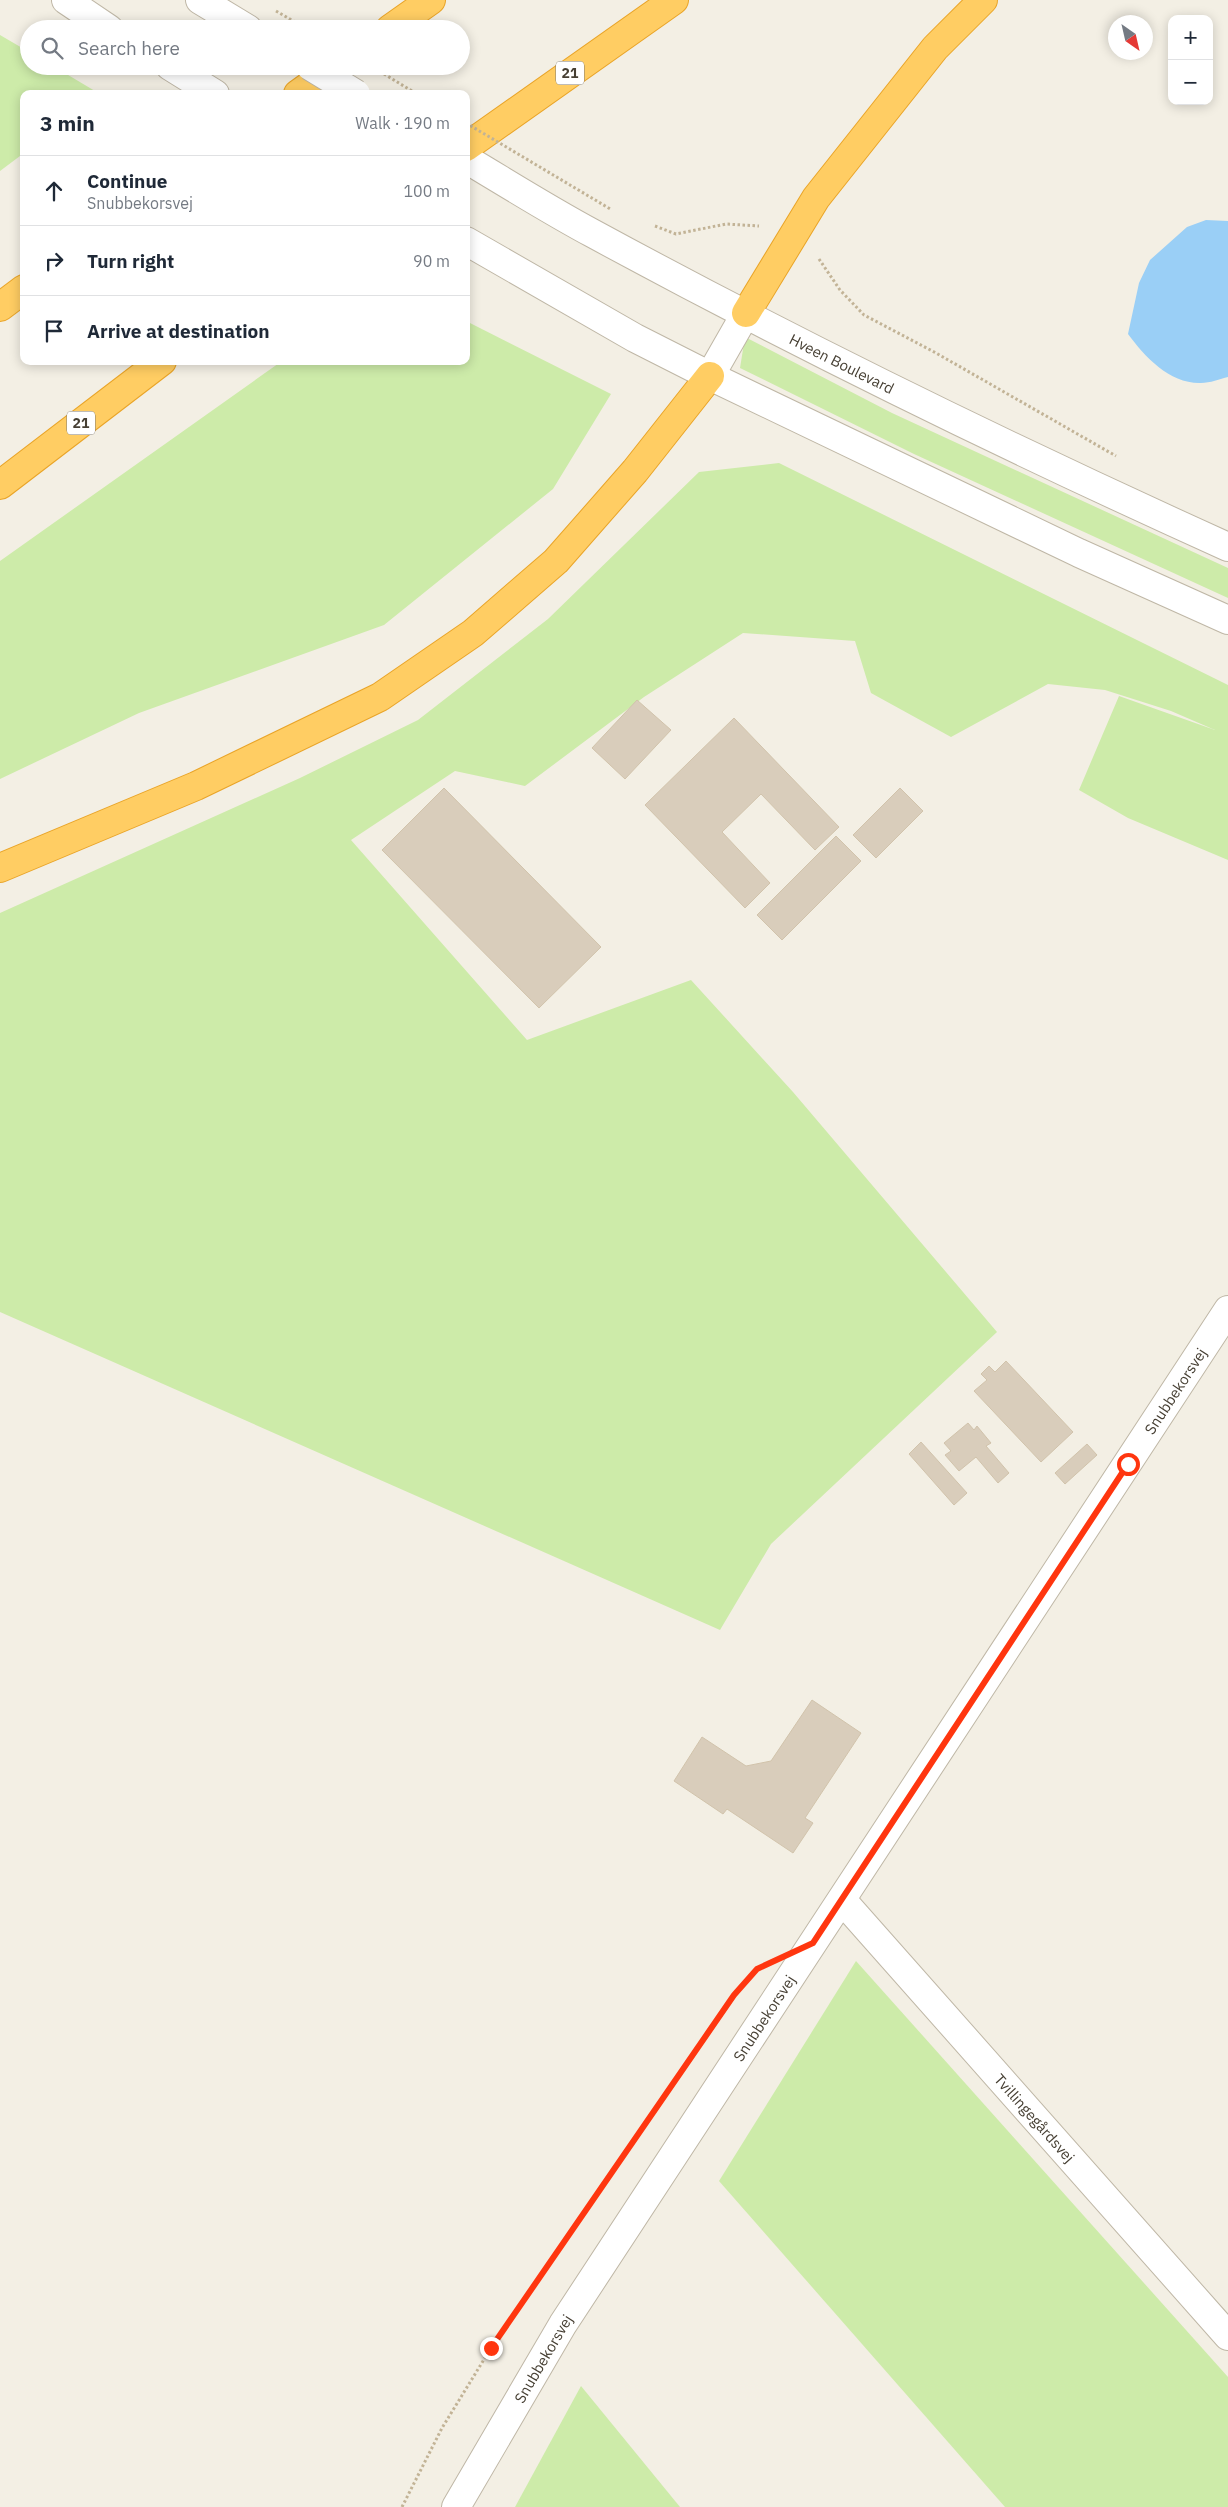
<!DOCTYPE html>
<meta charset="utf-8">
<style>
body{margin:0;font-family:"IBM Plex Sans",sans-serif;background:#f6f6f7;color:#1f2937}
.controls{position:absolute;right:15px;top:15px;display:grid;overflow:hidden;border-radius:10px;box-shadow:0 2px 12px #0003}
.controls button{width:45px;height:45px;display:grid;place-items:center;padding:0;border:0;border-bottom:1px solid #e0e1e3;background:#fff;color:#1f2937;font:25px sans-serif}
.compass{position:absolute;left:1108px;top:15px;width:45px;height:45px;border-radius:50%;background:#fff;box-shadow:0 2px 12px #0003;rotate:146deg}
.stop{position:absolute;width:15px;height:15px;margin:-11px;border:4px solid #ff360f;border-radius:50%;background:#fff}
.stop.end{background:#ff360f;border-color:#fff;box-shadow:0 1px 5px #0008}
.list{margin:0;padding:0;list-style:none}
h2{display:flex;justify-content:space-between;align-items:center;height:65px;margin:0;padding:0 20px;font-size:21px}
h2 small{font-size:16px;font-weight:400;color:#747a83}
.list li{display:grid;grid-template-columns:32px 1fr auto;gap:15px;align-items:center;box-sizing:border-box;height:70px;padding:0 20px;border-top:1px solid #e0e1e3}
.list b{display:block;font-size:19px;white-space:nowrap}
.list p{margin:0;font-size:16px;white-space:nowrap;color:#747a83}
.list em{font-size:16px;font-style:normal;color:#747a83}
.icon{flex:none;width:28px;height:28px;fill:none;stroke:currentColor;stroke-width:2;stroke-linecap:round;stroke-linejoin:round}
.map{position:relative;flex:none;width:1228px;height:2507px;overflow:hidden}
.search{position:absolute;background:#fff;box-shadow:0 2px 12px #0003;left:20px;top:20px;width:450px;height:55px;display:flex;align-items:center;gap:12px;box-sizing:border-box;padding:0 18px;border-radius:28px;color:#747a83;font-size:19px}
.panel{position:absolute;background:#fff;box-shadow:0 2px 12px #0003;left:20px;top:90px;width:450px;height:275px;border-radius:10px}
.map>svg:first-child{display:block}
.green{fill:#cdeba9}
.water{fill:#9acff6}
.building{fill:#d9cdbb;stroke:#d1c3ab}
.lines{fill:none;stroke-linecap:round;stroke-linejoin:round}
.minor-casing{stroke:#bfb7a6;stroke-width:30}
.tertiary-casing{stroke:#bfb7a6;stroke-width:30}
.motorway-casing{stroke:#e9a428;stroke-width:30}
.path{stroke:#c2b396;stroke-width:3;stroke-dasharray:2.5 2.5;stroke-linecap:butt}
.minor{stroke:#fff;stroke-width:28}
.tertiary{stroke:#fff;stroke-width:28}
.motorway{stroke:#ffcd63;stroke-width:28}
.tertiary-bridge-casing{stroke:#bfb7a6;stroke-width:30;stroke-linecap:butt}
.path-bridge{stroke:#c2b396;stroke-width:3;stroke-dasharray:2.5 2.5;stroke-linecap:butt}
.tertiary-bridge{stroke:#fff;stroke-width:28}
.route{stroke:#ff360f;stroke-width:6}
.labels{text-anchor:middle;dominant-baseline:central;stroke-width:4;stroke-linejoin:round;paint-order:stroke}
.shield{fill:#fff;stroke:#7e7970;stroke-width:1}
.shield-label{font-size:14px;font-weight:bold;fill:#463f33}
.street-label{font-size:15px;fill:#463f33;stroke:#fff}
</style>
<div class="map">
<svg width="1228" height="2507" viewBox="0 0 1228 2507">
<rect width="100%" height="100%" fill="#f3efe4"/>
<g class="green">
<path d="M0,35L29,52V66H53L100,94H24V153L0,171Z"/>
<path d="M466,321L611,394L553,489L384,625L139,713L0,779V561L282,361H466Z"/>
<path d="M745,337L892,413L1228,568V598L914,454L740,368Z"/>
<path d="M779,463L1228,685V860L1128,818L1079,790L1119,696L1215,730L1171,711L1105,690L1048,684L951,737L871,693L855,641L743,633L644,697L525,786L455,771L351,840L527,1040L691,980L793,1092L997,1332L771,1544L720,1630L0,1312V913L300,778L418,720L548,619L699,472Z"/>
<path d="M856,1961L1228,2377V2507H1005L719,2181Z"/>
<path d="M581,2386L680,2507H515Z"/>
</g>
<path class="water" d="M1206,220L1228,221V377C1220,379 1210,383 1201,383C1170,384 1145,357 1128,334L1139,283L1150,260L1187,227Z"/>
<g class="building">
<path d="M637,700L671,730L625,779L592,748Z"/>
<path d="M734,718L839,827L815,850L761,794L722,832L770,883L745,908L645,805Z"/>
<path d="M444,788L601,947L539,1008L382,850Z"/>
<path d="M900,788L923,811L876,858L853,835Z"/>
<path d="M836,836L861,861L782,940L757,915Z"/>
<path d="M1006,1361L1073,1432L1041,1462L974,1391L987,1380L981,1374L989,1366L995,1372Z"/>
<path d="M968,1423L974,1430L977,1426L991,1443L986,1446L1009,1473L998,1483L976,1457L959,1471L945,1455L951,1451L944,1443Z"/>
<path d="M921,1442L967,1493L954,1505L909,1454Z"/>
<path d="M1087,1444L1097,1455L1065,1484L1055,1473Z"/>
<path d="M812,1700L861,1733L805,1818L813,1823L793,1853L727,1809L723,1814L674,1781L702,1737L746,1766L771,1761Z"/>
</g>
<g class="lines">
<g class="minor-casing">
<g id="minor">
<path id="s1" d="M842,1900L1228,2336"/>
</g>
</g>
<g class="tertiary-casing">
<g id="tertiary">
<path d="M66,0L109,29"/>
<path d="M200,0L248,29"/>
<path d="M170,66L215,94"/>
<path id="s2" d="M466,159C508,184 549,210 592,233C800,346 1013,450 1228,547"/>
<path d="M466,241L635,338L710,376L1079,553L1228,620"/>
<path d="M710,376L746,313"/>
<path id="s3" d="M456,2507L563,2324L1228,1310"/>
</g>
</g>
<g class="motorway-casing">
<g id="motorway">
<path d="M390,29L431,0"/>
<path d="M298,94L337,66"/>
<path d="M466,147L674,0"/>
<path d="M0,307L24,289"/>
<path d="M746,313L816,198L935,48L983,0"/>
<path d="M0,485L162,361"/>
<path d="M0,868L196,786L380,697L473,633L556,561L635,471L710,376"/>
</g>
</g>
<g class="path">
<path d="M276,11L307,29"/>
<path d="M384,74L417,94"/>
<path d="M655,226L676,234L726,224L759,226"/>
<path d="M819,259L840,290L864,315L936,353L1116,456"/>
<path d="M402,2507L442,2428L491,2348L741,1987"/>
</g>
<use href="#minor" class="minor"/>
<use href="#tertiary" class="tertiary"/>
<use href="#motorway" class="motorway"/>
<g class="tertiary-bridge-casing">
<path id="tertiary-bridge" d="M310,66L356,94"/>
</g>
<path class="path-bridge" d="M466,123L612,210"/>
<use href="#tertiary-bridge" class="tertiary-bridge"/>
</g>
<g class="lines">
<path class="route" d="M491,2348L734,1995L757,1969L813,1943L1128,1464"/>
</g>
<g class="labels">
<g class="shield">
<rect x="556" y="61.5" width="28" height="23" rx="4"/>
<rect x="67" y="411.5" width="28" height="23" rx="4"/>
</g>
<g class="shield-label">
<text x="570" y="73">21</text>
<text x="81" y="423">21</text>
</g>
<g class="street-label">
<text stroke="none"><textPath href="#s2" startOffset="428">Hveen Boulevard</textPath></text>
<text stroke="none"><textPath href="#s3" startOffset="1328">Snubbekorsvej</textPath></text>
<text stroke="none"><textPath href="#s3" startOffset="578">Snubbekorsvej</textPath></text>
<text stroke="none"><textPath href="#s1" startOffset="291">Tvillingegårdsvej</textPath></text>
<text stroke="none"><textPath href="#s3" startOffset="172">Snubbekorsvej</textPath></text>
</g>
</g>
</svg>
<div class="controls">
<button>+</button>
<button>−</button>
</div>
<svg class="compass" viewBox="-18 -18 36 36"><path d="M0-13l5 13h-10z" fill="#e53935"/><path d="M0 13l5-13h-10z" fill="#747a83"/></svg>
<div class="stop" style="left:1128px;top:1464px"></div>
<div class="stop end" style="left:491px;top:2348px"></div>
<div class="search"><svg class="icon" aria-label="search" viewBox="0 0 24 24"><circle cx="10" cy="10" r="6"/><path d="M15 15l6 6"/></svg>Search here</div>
<section class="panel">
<h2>3 min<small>Walk · 190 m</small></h2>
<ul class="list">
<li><svg class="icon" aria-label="ahead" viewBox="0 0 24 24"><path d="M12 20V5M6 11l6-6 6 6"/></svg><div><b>Continue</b><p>Snubbekorsvej</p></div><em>100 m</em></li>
<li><svg class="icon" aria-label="right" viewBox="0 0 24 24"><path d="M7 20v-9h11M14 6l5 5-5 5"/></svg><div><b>Turn right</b></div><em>90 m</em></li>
<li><svg class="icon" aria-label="arrive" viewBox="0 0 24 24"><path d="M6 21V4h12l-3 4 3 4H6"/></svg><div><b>Arrive at destination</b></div></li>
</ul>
</section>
</div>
